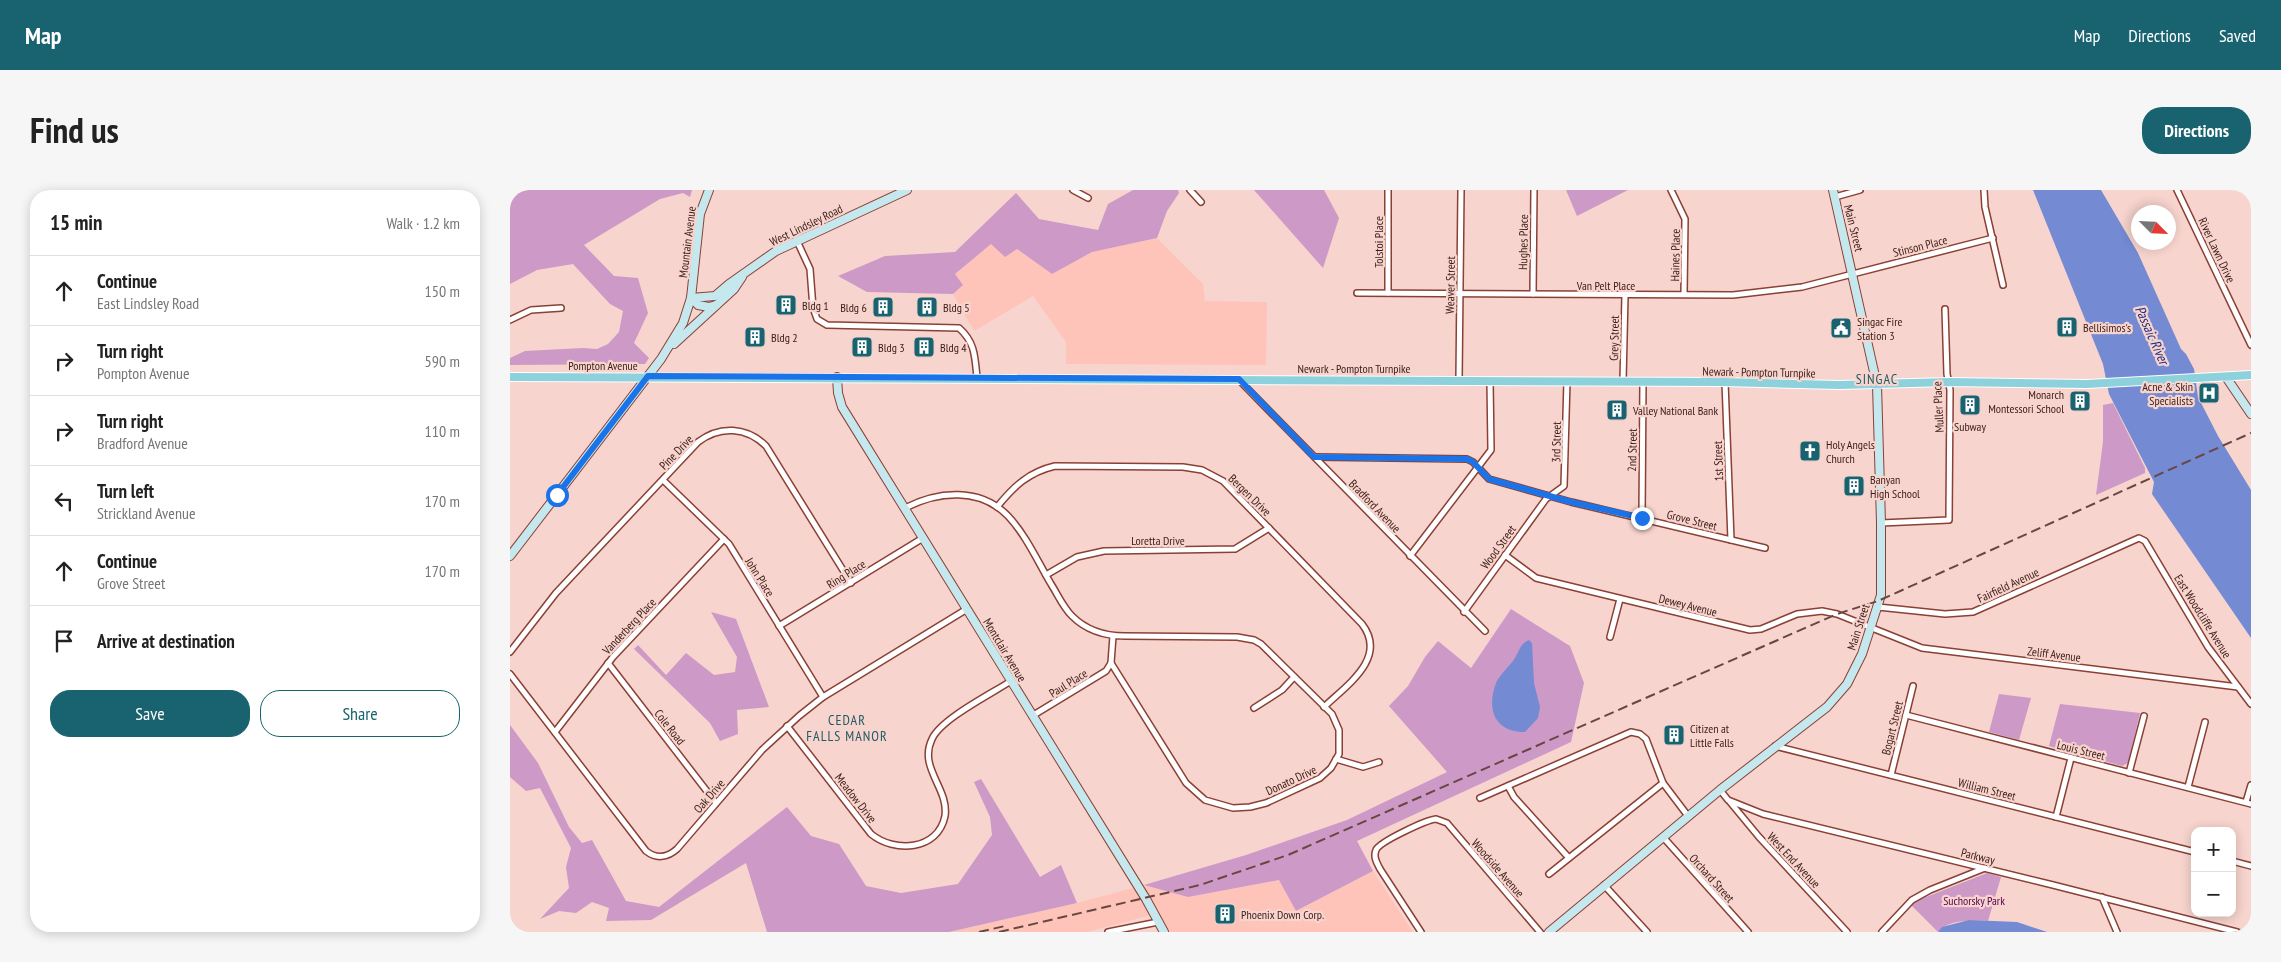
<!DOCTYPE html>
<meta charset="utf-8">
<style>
body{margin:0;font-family:"PT Sans Narrow",sans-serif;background:#f6f6f6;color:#222}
.controls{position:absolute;right:15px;bottom:15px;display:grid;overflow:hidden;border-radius:10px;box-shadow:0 2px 12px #0003}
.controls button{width:45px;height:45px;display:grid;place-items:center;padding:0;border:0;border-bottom:1px solid #e0e0e0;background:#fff;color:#222;font:25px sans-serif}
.compass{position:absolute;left:1621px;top:15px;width:45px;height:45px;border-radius:50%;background:#fff;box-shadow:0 2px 12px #0003;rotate:114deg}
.stop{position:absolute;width:15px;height:15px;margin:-11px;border:4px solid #1a73e8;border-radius:50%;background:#fff}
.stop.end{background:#1a73e8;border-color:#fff;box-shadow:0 1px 5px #0008}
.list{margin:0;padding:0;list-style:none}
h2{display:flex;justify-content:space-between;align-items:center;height:65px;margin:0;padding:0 20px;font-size:21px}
h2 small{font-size:16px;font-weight:400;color:#767676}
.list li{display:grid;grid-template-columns:32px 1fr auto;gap:15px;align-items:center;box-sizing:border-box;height:70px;padding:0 20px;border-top:1px solid #e0e0e0}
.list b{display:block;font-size:19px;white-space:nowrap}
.list p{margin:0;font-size:16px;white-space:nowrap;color:#767676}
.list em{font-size:16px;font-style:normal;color:#767676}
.actions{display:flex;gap:10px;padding:15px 20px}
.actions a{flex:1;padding:11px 0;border:1px solid #18636f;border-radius:20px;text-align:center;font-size:18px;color:#18636f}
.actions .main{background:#18636f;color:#fff}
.icon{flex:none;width:28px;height:28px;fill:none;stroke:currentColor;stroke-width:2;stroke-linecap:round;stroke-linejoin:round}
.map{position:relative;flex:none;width:1741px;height:742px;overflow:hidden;border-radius:20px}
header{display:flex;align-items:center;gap:30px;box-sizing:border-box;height:70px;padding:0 25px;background:#18636f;color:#fff}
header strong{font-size:24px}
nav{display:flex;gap:28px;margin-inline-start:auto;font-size:18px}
.intro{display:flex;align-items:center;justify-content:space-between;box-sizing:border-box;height:120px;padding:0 30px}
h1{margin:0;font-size:35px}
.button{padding:12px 22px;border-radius:20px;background:#18636f;color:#fff;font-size:18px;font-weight:700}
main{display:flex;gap:30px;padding:0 30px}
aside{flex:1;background:#fff;border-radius:20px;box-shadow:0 2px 12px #0003}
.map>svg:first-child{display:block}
.built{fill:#fec4ba}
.green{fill:#cd99c7}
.water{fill:#748ad2}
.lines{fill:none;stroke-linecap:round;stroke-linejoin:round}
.street-casing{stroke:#8a4035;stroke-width:8}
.secondary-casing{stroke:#8a4035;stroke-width:10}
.primary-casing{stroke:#fff;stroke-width:10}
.street{stroke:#fff;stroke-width:5}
.secondary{stroke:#c5e8ee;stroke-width:8}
.primary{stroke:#8cd1dc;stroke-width:8}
.rail{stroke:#684742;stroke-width:2;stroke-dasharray:10 5;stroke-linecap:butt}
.route{stroke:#1a73e8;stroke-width:6}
.labels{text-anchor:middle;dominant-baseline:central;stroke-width:4.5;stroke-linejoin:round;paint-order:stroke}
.street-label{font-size:12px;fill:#3c1c17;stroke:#f7d4cd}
.poi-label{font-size:12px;fill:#3c1c17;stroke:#f7d4cd;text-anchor:start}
.park-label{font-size:12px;fill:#550252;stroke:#f7d4cd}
.water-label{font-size:14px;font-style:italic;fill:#222f83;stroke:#f7d4cd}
.neighbourhood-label{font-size:14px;letter-spacing:1px;fill:#225a64;stroke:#f7d4cd}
</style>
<header>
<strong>Map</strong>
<nav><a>Map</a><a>Directions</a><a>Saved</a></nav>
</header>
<div class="intro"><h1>Find us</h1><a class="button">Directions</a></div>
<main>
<aside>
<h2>15 min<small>Walk · 1.2 km</small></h2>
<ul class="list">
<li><svg class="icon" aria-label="ahead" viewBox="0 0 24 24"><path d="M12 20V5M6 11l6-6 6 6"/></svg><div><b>Continue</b><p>East Lindsley Road</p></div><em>150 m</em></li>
<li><svg class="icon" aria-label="right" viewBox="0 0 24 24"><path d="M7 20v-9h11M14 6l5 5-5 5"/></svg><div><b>Turn right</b><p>Pompton Avenue</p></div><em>590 m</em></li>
<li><svg class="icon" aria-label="right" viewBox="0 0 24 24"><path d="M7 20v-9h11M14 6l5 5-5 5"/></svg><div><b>Turn right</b><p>Bradford Avenue</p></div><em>110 m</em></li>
<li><svg class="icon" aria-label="left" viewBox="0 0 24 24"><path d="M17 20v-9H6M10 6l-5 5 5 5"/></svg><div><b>Turn left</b><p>Strickland Avenue</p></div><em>170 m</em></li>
<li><svg class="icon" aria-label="ahead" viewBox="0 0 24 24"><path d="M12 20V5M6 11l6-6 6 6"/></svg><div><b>Continue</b><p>Grove Street</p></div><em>170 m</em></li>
<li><svg class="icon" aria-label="arrive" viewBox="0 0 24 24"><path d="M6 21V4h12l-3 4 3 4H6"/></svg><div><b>Arrive at destination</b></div></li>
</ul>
<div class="actions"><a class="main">Save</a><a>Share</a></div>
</aside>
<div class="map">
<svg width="1741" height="742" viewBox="0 0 1741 742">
<rect width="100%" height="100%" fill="#f7d4cd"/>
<g class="built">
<path d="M647,48L693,94L695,111L757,112L756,175L556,174V152L523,106L464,141L443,104L453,95L445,84L481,54L507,59L542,84L582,62Z"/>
<path d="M863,681L903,742H660L645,718L638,726L577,742H439L567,713L634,695L678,707L769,690L787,721Z"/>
</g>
<g class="green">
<path d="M0,0H182L180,7L173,3L150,9L74,55L104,86L128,88L138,123L124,153L139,168L135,174L0,175V168L15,161L73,158L87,159L98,154L109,142L113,121L100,114L63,74L27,80L0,94Z"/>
<path d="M623,0H668L669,3L657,21L647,48L582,62L542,84L507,59L495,67L481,54L445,84L453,95L443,104L357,102L328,86L375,66L445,62L506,3L529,29L588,40L598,14Z"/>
<path d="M744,0H814L829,28L813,78Z"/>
<path d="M1056,0H1118L1067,26Z"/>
<path d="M1603,213L1635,278V283L1586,305L1593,252V215Z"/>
<path d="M1001,419L1060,456L1074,493L1061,552L847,651L863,681L786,721L769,690L678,707L634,695L736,665L837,630L937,582L879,516L898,496L915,467L928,451L961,478Z"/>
<path d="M201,422L226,429L259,517L227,520L228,544L210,551L200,533L124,459L128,455L156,485L176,463L204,485L225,482L227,467Z"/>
<path d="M1489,504L1521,508L1509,550L1479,542Z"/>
<path d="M1550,514L1630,523L1618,573L1612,576L1539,556Z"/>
<path d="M0,535L28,573L59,637L72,653L82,650L116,711L149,717L277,617L301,646L329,654L356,696L391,703L448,694L482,645L480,627L464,592L471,589L530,687L551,675L567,713L439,742H257L236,673L141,730L96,731L99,718L82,712L66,723L49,721L30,729L59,698L56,677L61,658L30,598L16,601L0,587Z"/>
<path d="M1477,683L1491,687L1478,731C1463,730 1438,729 1428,742L1401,715L1406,711Z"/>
</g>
<g class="water">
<path d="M1523,0H1591L1628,63L1671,159L1676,164L1684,179L1688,207L1708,246L1741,300V448L1642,304L1644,292L1599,204L1593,174Z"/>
<path d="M1019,450L1022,453L1024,493L1030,517L1028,528L1015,542C985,542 976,520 986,493C990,484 1000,476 1005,468C1010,460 1010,454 1019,450Z"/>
<path d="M1459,730L1507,732L1537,742H1428L1432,737Z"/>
</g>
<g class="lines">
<g class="street-casing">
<g id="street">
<path d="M563,0L578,8"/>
<path d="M680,0L691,12"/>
<path d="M1161,0L1175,29L1174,104"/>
<path d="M1474,0L1475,17L1493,95"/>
<path d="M1667,0L1741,155"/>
<path d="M1325,7L1350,0"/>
<path d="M287,51L300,79L303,118L307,129L317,135L449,138C465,152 465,167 467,188"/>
<path d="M847,103L1223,105L1292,97L1483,48"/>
<path d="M878,103V0"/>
<path d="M1023,104L1024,0"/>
<path d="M0,130L21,120L51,118"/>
<path d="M729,190L975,441"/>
<path d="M949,190L951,0"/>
<path d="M1113,191L1115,105"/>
<path d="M1215,192L1221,350"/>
<path d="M805,267L957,269L963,272L979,289L1061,312L1255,358"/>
<path d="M153,290L219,354L313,507"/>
<path d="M487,317C504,296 519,282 545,276L673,277L692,280L713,291L852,434C878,468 837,495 814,517"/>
<path d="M395,318C428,301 470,297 498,326C516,345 528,372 541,394C548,405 553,417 562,426C576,440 595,446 615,446L727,447L744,450L751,454L822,524L829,540V564L821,578L810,588L756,613L740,617L723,618L695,610L676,593L601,473L603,446"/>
<path d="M1132,328L1133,191"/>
<path d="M1371,333L1439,330L1440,200L1437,184L1435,119"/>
<path d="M995,365L1026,388L1240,440L1251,439L1287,424L1312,421L1327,424L1412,458L1728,497"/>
<path d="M900,366L981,260L980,191"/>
<path d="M536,385L567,367L594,361L725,359L759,338"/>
<path d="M1368,417L1435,424L1463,422L1629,348L1635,351L1698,457L1741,514"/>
<path d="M954,422L1036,309L1054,296L1057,191"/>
<path d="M269,436L413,348"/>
<path d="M1100,447L1110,409"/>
<path d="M0,462L46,403L188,252C210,235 237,237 256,256L341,393"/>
<path d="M98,473L206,613"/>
<path d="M0,484L136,661C146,669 157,668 167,659L252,560L289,526L313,507L457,419"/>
<path d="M744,518L772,500L784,487"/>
<path d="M1396,525L1741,614"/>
<path d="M522,526L596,481L601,473"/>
<path d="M277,536L361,644C384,663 428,661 435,626C439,598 408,578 422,549C431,529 481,504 501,491"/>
<path d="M45,542L103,467L214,349"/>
<path d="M1265,556L1685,662"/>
<path d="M826,569L853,577L869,572"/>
<path d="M1619,583L1634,526"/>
<path d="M1381,585L1403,496"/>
<path d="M998,596L1004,607L1059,668"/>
<path d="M1678,597L1695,532"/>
<path d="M1210,600L1218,610L1253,624L1543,695L1727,742"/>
<path d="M970,608L1121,542L1130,544L1136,549L1153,593L1178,626"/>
<path d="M1220,612L1249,647L1337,742"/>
<path d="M1736,612L1741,595"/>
<path d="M1546,627L1561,568"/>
<path d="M1153,647L1238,742"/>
<path d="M1722,671L1741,676"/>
<path d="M1039,684L1153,593"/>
<path d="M1094,695L1137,742"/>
<path d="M1592,707L1607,742"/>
<path d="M598,742L648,732"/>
<path d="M911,742L870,679C867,673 863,667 866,660C869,652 916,630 926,629L937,633L1030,742"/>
<path d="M1372,742L1402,710L1420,700L1475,678"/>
</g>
</g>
<g class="secondary-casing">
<g id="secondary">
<path d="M181,108L205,106L219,94L266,61L397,0"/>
<path d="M181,108L188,115L199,117L206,115"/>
<path d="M164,154L224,99L232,87"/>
<path d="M327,187L328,203L332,217L636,709L654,742"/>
<path d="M1716,187L1741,224"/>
<path d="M0,366L151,169L173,133L181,108L190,24L199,0"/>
<path d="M0,739L3,742"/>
<path d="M1039,742L1210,600L1317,517L1337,494L1352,464L1371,405V333L1367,195L1323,0"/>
</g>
</g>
<g class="primary-casing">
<path id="primary" d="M0,187L1215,192L1329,195L1439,192L1577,194L1741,185"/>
</g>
<use href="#street" class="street"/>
<use href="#secondary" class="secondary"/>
<use href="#primary" class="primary"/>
<g class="rail">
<path d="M469,742L495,736"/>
<path d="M489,742L690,695L778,665L1327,424L1368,411L1741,243"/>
</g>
</g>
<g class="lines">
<path class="route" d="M47,305L138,186L729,189L804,267L957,269L963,272L979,289L1061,312L1132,328"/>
</g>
<defs>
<g id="building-square" transform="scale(1.125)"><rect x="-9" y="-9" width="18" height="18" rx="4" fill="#18636f" stroke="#f7d4cd"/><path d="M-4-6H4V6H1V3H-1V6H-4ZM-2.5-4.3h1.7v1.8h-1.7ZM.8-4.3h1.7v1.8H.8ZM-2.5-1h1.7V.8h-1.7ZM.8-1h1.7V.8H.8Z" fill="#fff"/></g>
<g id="civic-square" transform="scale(1.125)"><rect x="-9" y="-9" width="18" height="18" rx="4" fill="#18636f" stroke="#f7d4cd"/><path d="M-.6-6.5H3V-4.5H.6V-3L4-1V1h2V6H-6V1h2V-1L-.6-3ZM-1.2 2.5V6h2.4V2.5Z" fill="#fff"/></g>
<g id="hospital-square" transform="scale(1.125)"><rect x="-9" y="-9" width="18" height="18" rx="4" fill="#18636f" stroke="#f7d4cd"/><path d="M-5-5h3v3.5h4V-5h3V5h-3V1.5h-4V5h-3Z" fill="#fff"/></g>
<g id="church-square" transform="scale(1.125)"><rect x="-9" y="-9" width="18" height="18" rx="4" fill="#18636f" stroke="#f7d4cd"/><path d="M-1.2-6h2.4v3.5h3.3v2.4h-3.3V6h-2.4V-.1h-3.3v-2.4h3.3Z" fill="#fff"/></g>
</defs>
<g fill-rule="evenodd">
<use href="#building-square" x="276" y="115"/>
<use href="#building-square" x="373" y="117"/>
<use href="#building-square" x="417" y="117"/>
<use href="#building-square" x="1557" y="137"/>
<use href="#civic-square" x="1331" y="138"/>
<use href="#building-square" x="245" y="147"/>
<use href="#building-square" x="352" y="157"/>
<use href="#building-square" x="414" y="157"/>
<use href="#hospital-square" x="1699" y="203"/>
<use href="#building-square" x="1570" y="211"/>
<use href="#building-square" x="1460" y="215"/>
<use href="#building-square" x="1107" y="220"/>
<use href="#church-square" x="1300" y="261"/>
<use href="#building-square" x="1344" y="296"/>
<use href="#building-square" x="1164" y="545"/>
<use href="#building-square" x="715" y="724"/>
</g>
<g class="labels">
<g class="street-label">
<text transform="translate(296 35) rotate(-26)">West Lindsley Road</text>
<text transform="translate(1344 38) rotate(76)">Main Street</text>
<text transform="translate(177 52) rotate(-83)">Mountain Avenue</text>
<text transform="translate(868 52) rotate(-90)">Tolstoi Place</text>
<text transform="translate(1013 52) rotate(-89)">Hughes Place</text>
<text transform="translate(1410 56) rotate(-14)">Stinson Place</text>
<text transform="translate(1707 60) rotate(65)">River Lawn Drive</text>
<text transform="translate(1165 65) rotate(-89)">Haines Place</text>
<text transform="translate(940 95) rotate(-89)">Weaver Street</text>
<text x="1096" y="95">Van Pelt Place</text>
<text transform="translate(1104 148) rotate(-89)">Grey Street</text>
<text x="93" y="175">Pompton Avenue</text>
<text x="844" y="178">Newark - Pompton Turnpike</text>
<text transform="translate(1249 182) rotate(1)">Newark - Pompton Turnpike</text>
<text transform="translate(1428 217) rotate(-93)">Muller Place</text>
<text transform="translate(1046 252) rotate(-89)">3rd Street</text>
<text transform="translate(1122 260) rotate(-89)">2nd Street</text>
<text transform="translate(166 262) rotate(-46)">Pine Drive</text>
<text transform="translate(1208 271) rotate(-92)">1st Street</text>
<text transform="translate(740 305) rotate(44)">Bergen Drive</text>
<text transform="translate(865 316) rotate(46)">Bradford Avenue</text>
<text transform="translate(1182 330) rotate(14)">Grove Street</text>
<text x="648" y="350">Loretta Drive</text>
<text transform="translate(988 357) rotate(-54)">Wood Street</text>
<text transform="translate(336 384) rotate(-32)">Ring Place</text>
<text transform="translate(250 387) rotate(58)">John Place</text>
<text transform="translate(1498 395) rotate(-25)">Fairfield Avenue</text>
<text transform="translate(1178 415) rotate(14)">Dewey Avenue</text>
<text transform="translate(1693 426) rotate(58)">East Woodcliffe Avenue</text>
<text transform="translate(119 436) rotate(-47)">Vanderberg Place</text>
<text transform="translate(1348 437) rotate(-72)">Main Street</text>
<text transform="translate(495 460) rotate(59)">Montclair Avenue</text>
<text transform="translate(1544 464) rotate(7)">Zeliff Avenue</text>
<text transform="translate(558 493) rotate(-32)">Paul Place</text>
<text transform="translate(160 537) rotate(52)">Cole Road</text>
<text transform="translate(1382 538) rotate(-76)">Bogart Street</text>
<text transform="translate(1571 560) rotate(14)">Louis Street</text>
<text transform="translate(781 590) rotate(-25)">Donato Drive</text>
<text transform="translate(1477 599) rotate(14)">William Street</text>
<text transform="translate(199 606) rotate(-49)">Oak Drive</text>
<text transform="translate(346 608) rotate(52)">Meadow Drive</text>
<text transform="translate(1468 666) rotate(14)">Parkway</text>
<text transform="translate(1284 670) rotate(47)">West End Avenue</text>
<text transform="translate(988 678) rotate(49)">Woodside Avenue</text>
<text transform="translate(1202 688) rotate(48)">Orchard Street</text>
</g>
<g class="poi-label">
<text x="292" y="115">Bldg 1</text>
<text x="357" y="117" text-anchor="end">Bldg 6</text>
<text x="433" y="117">Bldg 5</text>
<text x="1347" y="131">Singac Fire<tspan x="1347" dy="14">Station 3</tspan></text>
<text x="1573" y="137">Bellisimos's</text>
<text x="261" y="147">Bldg 2</text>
<text x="368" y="157">Bldg 3</text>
<text x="430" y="157">Bldg 4</text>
<text x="1683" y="196" text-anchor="end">Acne &amp; Skin<tspan x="1683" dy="14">Specialists</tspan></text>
<text x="1554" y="204" text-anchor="end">Monarch<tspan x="1554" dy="14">Montessori School</tspan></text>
<text x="1123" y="220">Valley National Bank</text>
<text x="1460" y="236" text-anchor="middle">Subway</text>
<text x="1316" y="254">Holy Angels<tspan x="1316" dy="14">Church</tspan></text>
<text x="1360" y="289">Banyan<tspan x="1360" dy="14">High School</tspan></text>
<text x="1180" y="538">Citizen at<tspan x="1180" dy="14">Little Falls</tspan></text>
<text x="731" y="724">Phoenix Down Corp.</text>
</g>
<g class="park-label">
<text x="1464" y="710">Suchorsky Park</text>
</g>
<g class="water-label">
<text transform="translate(1642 145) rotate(66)">Passaic River</text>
</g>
<g class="neighbourhood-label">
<text x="1367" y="189">SINGAC</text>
<text x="337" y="530">CEDAR<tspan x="337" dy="16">FALLS MANOR</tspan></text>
</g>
</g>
</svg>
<div class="controls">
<button>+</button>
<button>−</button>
</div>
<svg class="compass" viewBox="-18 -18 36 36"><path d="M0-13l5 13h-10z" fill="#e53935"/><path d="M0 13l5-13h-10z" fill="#767676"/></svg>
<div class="stop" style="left:47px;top:305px"></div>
<div class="stop end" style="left:1132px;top:328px"></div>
</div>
</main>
